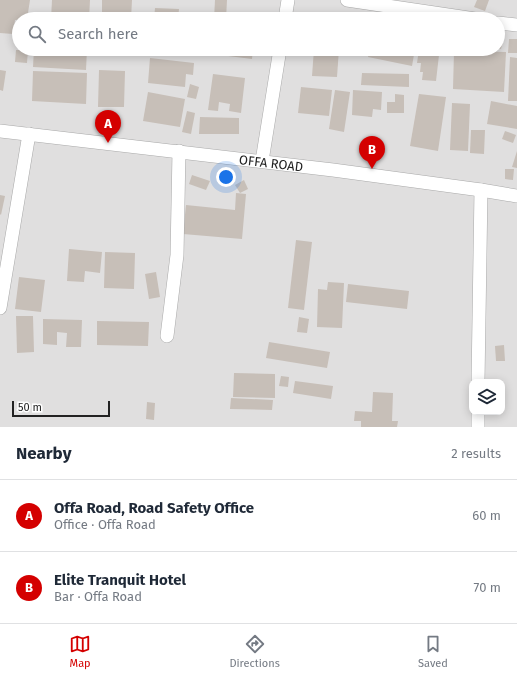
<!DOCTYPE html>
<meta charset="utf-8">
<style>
body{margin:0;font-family:"Fira Sans",sans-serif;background:#f2f2f3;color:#1f2937}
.controls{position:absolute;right:12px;bottom:12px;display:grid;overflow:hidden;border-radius:8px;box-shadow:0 2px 10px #0003}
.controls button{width:36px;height:36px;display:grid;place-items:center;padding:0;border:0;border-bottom:1px solid #e0e1e3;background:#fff;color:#1f2937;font:20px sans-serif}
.scale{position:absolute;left:12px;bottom:10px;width:98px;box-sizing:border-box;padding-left:4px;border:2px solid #222;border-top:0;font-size:11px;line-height:14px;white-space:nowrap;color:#222;-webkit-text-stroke:3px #fff;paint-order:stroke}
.you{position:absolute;left:226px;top:177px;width:14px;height:14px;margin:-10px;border:3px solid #fff;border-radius:50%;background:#1a73e8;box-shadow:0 0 0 6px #1a73e833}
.badge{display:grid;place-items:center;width:26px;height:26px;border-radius:50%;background:#d40000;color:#fff;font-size:13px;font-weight:700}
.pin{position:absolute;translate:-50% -33px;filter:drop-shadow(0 1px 2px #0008)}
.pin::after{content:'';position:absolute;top:21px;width:14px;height:12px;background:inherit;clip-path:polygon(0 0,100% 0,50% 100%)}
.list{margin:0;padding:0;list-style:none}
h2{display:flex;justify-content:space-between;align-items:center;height:52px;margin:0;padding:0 16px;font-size:17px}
h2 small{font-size:13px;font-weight:400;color:#747a83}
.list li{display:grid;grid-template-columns:26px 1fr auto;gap:12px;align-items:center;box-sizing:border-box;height:72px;padding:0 16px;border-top:1px solid #e0e1e3}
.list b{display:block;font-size:15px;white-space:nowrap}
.list p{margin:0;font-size:13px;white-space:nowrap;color:#747a83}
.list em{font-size:13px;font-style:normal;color:#747a83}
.icon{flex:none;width:22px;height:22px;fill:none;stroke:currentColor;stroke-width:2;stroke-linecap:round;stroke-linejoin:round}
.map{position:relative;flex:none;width:517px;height:427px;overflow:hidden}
.search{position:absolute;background:#fff;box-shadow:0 2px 10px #0003;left:12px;right:12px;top:12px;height:44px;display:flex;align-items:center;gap:10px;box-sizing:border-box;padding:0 14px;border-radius:22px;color:#747a83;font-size:15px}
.sheet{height:196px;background:#fff}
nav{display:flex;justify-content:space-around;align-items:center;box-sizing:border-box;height:56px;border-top:1px solid #e0e1e3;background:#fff;font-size:11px;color:#747a83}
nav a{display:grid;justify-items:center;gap:2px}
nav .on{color:#d40000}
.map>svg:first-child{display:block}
.residential{fill:#e0dfdf;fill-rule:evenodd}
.building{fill:#c7bfb8}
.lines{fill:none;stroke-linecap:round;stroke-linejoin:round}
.minor-casing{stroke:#a9a9a9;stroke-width:14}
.minor{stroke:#fff;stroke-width:13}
.labels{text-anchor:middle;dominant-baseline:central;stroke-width:3;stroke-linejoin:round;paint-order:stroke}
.street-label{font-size:13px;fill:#222;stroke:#fff}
</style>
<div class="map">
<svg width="517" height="427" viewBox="0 0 517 427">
<rect width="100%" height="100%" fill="#f2efe9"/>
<path class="residential" d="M0,0H517V427H0ZM19,19H498V49H19ZM472,382H502V412H472Z"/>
<g class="building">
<path d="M0,0H30L27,19L15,20L13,34L0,33Z"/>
<path d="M52,0H90L89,19H51Z"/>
<path d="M102,0H132L131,19H102Z"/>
<path d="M215,0H227L226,19H214Z"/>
<path d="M477,0H489L485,11L474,7Z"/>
<path d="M155,8L179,9L178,19H154Z"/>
<path d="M185,12L205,13V19H185Z"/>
<path d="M498,36L504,37L501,49L498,48Z"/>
<path d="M509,39H517V53H508Z"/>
<path d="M34,49H87L86,70L33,67Z"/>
<path d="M156,49H178V55L156,54Z"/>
<path d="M220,49H253L252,59L220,55Z"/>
<path d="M314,49H339L337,77L312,76Z"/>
<path d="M370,49H415L412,66L368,57Z"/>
<path d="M419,49H436L435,55H439L436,81L422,80L423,72H420L421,63H417Z"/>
<path d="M16,50H28L27,63L15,62Z"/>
<path d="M454,51L506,52L504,92L453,89Z"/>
<path d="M510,57L517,58V101H508Z"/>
<path d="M150,58L194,63L193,75L186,74L185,87L148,83Z"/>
<path d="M0,70L6,71L3,91L0,90Z"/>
<path d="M99,70L125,71L124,107H98Z"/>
<path d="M33,71L87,73L86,104L32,101Z"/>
<path d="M362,73L409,74V87L361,85Z"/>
<path d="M213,74L245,78L241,113L229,111L230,104L219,102L218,111L208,110Z"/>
<path d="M190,84L199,87L196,99L187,97Z"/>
<path d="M301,87L332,90L329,116L298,113Z"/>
<path d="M335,90L350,92L344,132L329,129Z"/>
<path d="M353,90L382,92L381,110L373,109L372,117L352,115Z"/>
<path d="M148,92L185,99L180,127L143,121Z"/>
<path d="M395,94L404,95V113H387V102H395Z"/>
<path d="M419,94L446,97L438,151L410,146Z"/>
<path d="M491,101L517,106V129L487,124Z"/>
<path d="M452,103L470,104L468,151L450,150Z"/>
<path d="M187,111L195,113L191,134L182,132Z"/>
<path d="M200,117L239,118V134H199Z"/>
<path d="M471,130H485L484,154L470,153Z"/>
<path d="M505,131L516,135L513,143L502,139Z"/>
<path d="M517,151V168L512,167Z"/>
<path d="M505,169H514L513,180L505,179Z"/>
<path d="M192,175L210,181L206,190L189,184Z"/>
<path d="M244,180L248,189L240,193L235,185Z"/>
<path d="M236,193L246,194L242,239L183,234L186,205L235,210Z"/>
<path d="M0,195L5,196L1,215L0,214Z"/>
<path d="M296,240L312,242L304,310L288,308Z"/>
<path d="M69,249L102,252L100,273L85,271L84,282L67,281Z"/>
<path d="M105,252L135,253L134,289L104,288Z"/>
<path d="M156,272L160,297L149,299L145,274Z"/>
<path d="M19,277L45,280L41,312L15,309Z"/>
<path d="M328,282L344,283L342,328L317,327L318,289L327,290Z"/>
<path d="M348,284L409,291L407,309L346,302Z"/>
<path d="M16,316H33L34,352L17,353Z"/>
<path d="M299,317L309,319L307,333L297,332Z"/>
<path d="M43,319L82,320L81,347H66L67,333L57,332V345L43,344Z"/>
<path d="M97,321L149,322L148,346L97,345Z"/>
<path d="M269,342L330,352L327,368L266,358Z"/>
<path d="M504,345L505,361H496L495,346Z"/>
<path d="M234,373L275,374V398L233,397Z"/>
<path d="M281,376L289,377L288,387L279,386Z"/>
<path d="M295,381L333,386L331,399L293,393Z"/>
<path d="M373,392L393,393L392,421H398L397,427H361V421H354L355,411L372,412Z"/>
<path d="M231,398L273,400L272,410L230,409Z"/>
<path d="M147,402L155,403L154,420L146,419Z"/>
</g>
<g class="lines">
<g class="minor-casing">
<g id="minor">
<path d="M347,0L475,19"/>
<path d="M285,19L288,0"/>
<path d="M498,23L517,25"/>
<path id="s1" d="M0,131L333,170L481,190L517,196"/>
<path d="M262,161L280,49"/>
<path d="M0,308L29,134"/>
<path d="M167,336L177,255L179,151"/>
<path d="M478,382L481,190"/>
<path d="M478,427V412"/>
</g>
</g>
<use href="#minor" class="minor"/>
</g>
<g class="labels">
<g class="street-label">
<text stroke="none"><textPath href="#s1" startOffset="273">OFFA ROAD</textPath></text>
</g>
</g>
</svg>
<div class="controls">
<button><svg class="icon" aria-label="layers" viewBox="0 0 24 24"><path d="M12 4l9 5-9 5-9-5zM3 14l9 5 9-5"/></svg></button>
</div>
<div class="scale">50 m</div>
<div class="you"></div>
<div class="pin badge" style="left:108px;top:143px">A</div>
<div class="pin badge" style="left:372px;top:169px">B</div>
<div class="search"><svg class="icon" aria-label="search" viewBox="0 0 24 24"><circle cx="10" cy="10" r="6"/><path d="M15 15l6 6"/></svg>Search here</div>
</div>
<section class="sheet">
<h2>Nearby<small>2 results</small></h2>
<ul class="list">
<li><span class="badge">A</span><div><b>Offa Road, Road Safety Office</b><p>Office · Offa Road</p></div><em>60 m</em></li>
<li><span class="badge">B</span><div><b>Elite Tranquit Hotel</b><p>Bar · Offa Road</p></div><em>70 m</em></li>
</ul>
</section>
<nav>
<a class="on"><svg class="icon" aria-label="map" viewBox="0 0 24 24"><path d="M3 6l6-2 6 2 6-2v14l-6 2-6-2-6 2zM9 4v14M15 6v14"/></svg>Map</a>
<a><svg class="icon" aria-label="directions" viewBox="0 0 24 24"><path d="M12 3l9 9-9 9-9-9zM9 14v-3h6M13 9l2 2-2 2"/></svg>Directions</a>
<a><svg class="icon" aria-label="saved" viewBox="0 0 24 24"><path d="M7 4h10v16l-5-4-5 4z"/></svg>Saved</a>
</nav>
